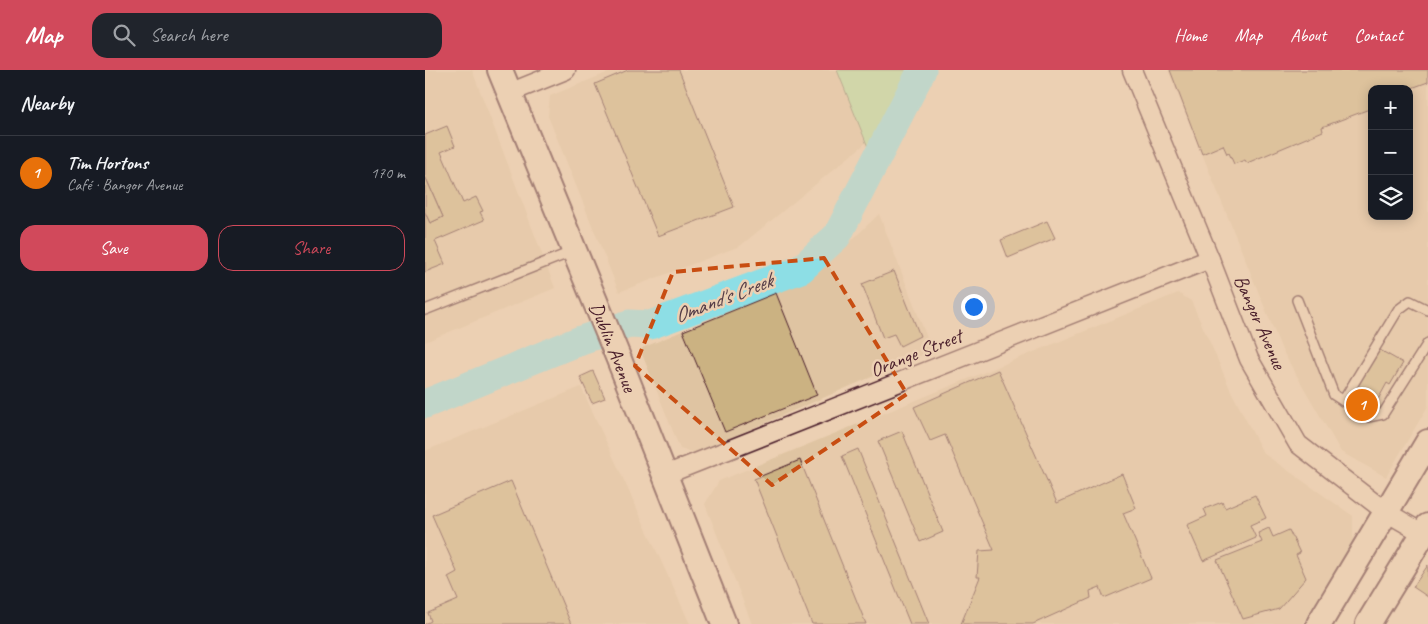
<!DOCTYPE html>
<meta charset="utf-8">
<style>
body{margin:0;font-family:Caveat,sans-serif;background:#20242c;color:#f1f3f6}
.controls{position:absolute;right:15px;top:15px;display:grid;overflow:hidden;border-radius:10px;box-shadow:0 2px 12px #0003}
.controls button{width:45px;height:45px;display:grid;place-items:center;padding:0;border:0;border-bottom:1px solid #363941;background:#171b24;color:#f1f3f6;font:25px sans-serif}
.you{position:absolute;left:548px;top:236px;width:18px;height:18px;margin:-12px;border:4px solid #fff;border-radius:50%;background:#1a73e8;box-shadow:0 0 0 8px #1a73e833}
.badge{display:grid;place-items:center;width:32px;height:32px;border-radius:50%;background:#d1495b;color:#fff;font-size:16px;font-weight:700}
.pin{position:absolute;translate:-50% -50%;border:2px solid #fff;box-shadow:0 1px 5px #0006}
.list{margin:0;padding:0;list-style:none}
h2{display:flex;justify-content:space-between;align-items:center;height:65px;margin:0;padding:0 20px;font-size:21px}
h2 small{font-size:16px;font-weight:400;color:#9ea1a6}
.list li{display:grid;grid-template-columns:32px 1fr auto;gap:15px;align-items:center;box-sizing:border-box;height:75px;padding:0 20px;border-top:1px solid #363941}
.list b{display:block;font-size:19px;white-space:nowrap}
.list p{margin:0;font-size:16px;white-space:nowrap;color:#9ea1a6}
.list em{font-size:16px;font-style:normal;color:#9ea1a6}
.actions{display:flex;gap:10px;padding:15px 20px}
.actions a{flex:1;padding:11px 0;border:1px solid #d1495b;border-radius:15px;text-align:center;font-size:18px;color:#d1495b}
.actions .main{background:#d1495b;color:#fff}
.icon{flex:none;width:28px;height:28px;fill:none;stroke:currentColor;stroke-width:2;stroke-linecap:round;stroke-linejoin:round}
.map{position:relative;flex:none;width:1003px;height:554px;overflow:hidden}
header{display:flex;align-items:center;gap:30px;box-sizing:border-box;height:70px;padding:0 25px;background:#d1495b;color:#fff}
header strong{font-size:24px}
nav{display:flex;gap:28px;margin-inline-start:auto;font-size:18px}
.search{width:350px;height:45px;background:#20242c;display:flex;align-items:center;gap:12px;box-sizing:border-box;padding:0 18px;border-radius:15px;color:#9ea1a6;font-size:19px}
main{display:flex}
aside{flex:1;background:#171b24}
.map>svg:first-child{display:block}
.built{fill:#dfc4a2;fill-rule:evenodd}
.green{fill:#afde9e;stroke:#7c7e64}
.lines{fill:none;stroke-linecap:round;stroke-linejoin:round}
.river{stroke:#8ddee5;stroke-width:29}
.building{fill:#cbb282;stroke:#4a1f2b}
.service-casing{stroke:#4a1f2b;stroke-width:12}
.minor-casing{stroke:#4a1f2b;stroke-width:21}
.secondary-casing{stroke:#4a1f2b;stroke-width:28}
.service{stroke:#ecd0b3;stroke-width:9}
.minor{stroke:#ecd0b3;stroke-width:18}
.secondary{stroke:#ecd0b3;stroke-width:24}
.marked{fill:none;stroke:#c84d12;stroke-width:4;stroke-dasharray:10 6;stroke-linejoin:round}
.labels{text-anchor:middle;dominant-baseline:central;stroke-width:5;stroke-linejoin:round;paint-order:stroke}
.street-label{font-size:20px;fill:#4a1f2b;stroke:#ecd0b3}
.water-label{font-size:21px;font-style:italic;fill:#543c47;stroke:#ecd0b3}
</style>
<header>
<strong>Map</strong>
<div class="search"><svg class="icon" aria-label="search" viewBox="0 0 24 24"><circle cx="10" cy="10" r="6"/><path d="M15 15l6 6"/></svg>Search here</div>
<nav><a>Home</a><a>Map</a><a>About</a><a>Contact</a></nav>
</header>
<main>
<aside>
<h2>Nearby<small></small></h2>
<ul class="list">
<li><span class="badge" style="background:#e8710a">1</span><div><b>Tim Hortons</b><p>Café · Bangor Avenue</p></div><em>170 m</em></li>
</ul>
<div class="actions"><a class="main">Save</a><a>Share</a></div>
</aside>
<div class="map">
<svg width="1003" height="554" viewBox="0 0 1003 554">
<rect width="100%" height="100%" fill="#ecd0b3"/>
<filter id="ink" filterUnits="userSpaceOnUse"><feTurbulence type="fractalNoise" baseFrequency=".02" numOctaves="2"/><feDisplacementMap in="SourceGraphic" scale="10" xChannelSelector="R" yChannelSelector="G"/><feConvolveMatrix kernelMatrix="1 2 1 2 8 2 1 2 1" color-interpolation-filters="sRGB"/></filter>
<g filter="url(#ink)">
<g class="built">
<path d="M0,0H47L130,218L0,272Z"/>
<path d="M189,0H412L441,73L315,176L194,222L123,46L125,26Z"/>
<path d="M743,0H1003V336L961,407L916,382L857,280ZM947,19H984V146H947Z"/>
<path d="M454,144L507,281L270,383L255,379L215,279L393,203Z"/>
<path d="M753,223L766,231L787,277L805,319L838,383L928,446V471L877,554H327L280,434L294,411Z"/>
<path d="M156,317L265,554H0V381Z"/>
</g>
<path class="green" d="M412,0H485L449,92Z"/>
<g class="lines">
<path class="river" d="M0,334L156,270L204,254L225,255L376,199L412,166L497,0"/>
</g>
<g class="building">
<path d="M203,0H254L309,137L233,166L170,14Z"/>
<path d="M745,0H1003V12L984,19H947V38L897,57L898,61L822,93L820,90L809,94L804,83L802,84L798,75L777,84Z"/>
<path d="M22,56L30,76L16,82L38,133L51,127L58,141L55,142L59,150L10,171L20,194L0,202V142L5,153L18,147L0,106V65Z"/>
<path d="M0,106L18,147L5,153L0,142Z"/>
<path d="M622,151L630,168L583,188L576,170Z"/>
<path d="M469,201L495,266L475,276L469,264L458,268L437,214Z"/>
<path d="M351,223L392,325L300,362L258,261Z"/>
<path d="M955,280L978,293L965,315L962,313L950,335L946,336L933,327L932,324L935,319L931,318Z"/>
<path d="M573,300L632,433L697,404L711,438L698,443L726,508L679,528L675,517L665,521L666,528L608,554H536L555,507H552L554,481L569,480L520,365L505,371L489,337Z"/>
<path d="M168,301L180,328L167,333L155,307Z"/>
<path d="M477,361L518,462L495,472L453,371Z"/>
<path d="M433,379L504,554H485L417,386Z"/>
<path d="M375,390L441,554H387L329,409Z"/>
<path d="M86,411L146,554H0L6,551L3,543L33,530L23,507L32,502L7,445Z"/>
<path d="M830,425L841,448L825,455L831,468L778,491L762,455L782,446L779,439L797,432L800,438Z"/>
<path d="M844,458L848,467L864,460L875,483L871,485L881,508L854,539L818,549L792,490L837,472L833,463Z"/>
<path d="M1003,495V527L988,517Z"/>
</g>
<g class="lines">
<g class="service-casing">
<g id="service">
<path d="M872,230L909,325L943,347L958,344L1003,273"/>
<path d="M0,240L149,181"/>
<path d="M918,331L973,240L985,231L1003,240"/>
</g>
</g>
<g class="minor-casing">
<g id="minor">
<path d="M707,0L785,189L824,289L873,374L961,442L999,464"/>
<path d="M84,23L141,0"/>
<path d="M240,405L785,189"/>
</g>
</g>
<g class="secondary-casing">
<g id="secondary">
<path d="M75,0L193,287L299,554"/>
<path d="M894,554L1003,372"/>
<path d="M943,554L1003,456"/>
</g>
</g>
<use href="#service" class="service"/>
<use href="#minor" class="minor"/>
<use href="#secondary" class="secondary"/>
</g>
</g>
<path d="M0 0H1003V554H0ZM399,188L482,324L347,415L210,296L248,202Z" fill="#ecd0b3" fill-opacity=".55" fill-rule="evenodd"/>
<path class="marked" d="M399,188L482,324L347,415L210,296L248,202Z"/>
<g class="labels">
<g class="street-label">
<text transform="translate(835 252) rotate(66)">Bangor Avenue</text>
<text transform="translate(188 277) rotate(68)">Dublin Avenue</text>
<text transform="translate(491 283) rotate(-22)">Orange Street</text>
</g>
<g class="water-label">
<text transform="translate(298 228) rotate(-21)">Omand's Creek</text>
</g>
</g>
</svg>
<div class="controls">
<button>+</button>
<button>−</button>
<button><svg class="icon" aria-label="layers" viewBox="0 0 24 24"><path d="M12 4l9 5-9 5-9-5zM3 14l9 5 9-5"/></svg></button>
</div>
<div class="you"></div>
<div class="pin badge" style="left:937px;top:335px;background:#e8710a">1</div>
</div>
</main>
